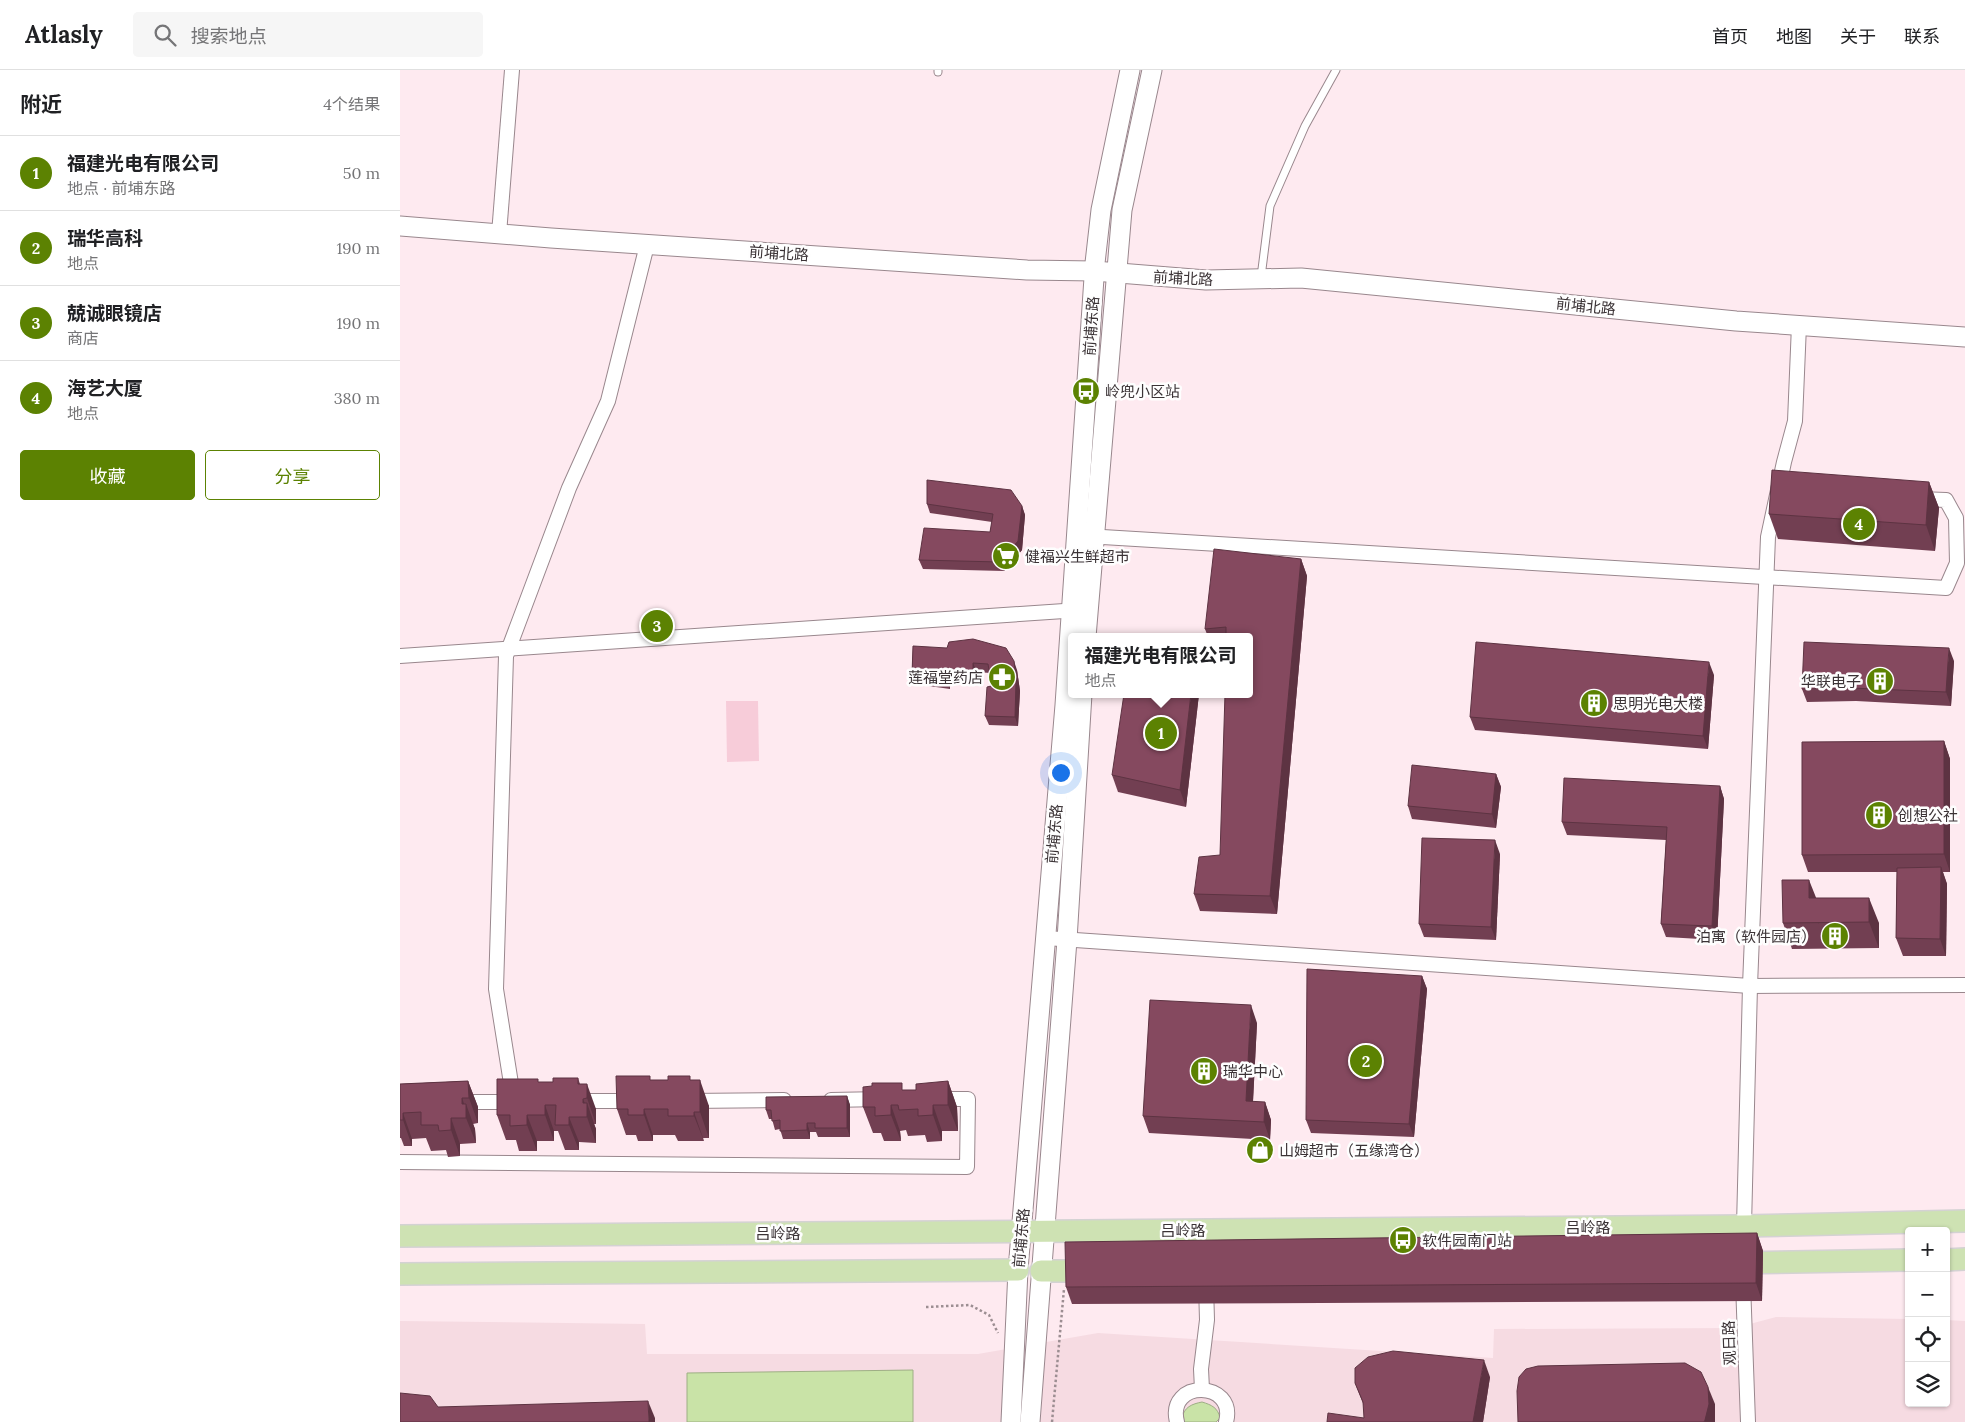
<!DOCTYPE html>
<html lang="zh">
<meta charset="utf-8">
<style>
body{margin:0;font-family:Lora,"Noto Sans SC",serif;background:#f6f6f6;color:#202124}
.controls{position:absolute;right:15px;bottom:15px;display:grid;overflow:hidden;border-radius:5px;box-shadow:0 1px 4px #0004}
.controls button{width:45px;height:45px;display:grid;place-items:center;padding:0;border:0;border-bottom:1px solid #e0e0e0;background:#fff;color:#202124;font:25px sans-serif}
.you{position:absolute;left:660px;top:702px;width:18px;height:18px;margin:-12px;border:4px solid #fff;border-radius:50%;background:#1a73e8;box-shadow:0 0 0 8px #1a73e833}
.badge{display:grid;place-items:center;width:32px;height:32px;border-radius:50%;background:#5c8202;color:#fff;font-size:16px;font-weight:700}
.pin{position:absolute;translate:-50% -50%;border:2px solid #fff;box-shadow:0 1px 5px #0006}
.popup{position:absolute;left:668px;top:563px;width:185px;height:65px;box-sizing:border-box;display:grid;place-content:center;border-radius:5px;background:#fff;filter:drop-shadow(0 1px 4px #0005);font-size:16px;white-space:nowrap;color:#757577}
.popup b{font-size:19px;color:#202124}
.popup::after{content:'';position:absolute;left:50%;top:100%;margin-left:-10px;border:10px solid transparent;border-top-color:#fff}
.list{margin:0;padding:0;list-style:none}
h2{display:flex;justify-content:space-between;align-items:center;height:65px;margin:0;padding:0 20px;font-size:21px}
h2 small{font-size:16px;font-weight:400;color:#757577}
.list li{display:grid;grid-template-columns:32px 1fr auto;gap:15px;align-items:center;box-sizing:border-box;height:75px;padding:0 20px;border-top:1px solid #e0e0e0}
.list b{display:block;font-size:19px;white-space:nowrap}
.list p{margin:0;font-size:16px;white-space:nowrap;color:#757577}
.list em{font-size:16px;font-style:normal;color:#757577}
.actions{display:flex;gap:10px;padding:15px 20px}
.actions a{flex:1;padding:11px 0;border:1px solid #5c8202;border-radius:5px;text-align:center;font-size:18px;color:#5c8202}
.actions .main{background:#5c8202;color:#fff}
.icon{flex:none;width:28px;height:28px;fill:none;stroke:currentColor;stroke-width:2;stroke-linecap:round;stroke-linejoin:round}
.map{position:relative;flex:none;width:1565px;height:1352px;overflow:hidden}
header{display:flex;align-items:center;gap:30px;box-sizing:border-box;height:70px;padding:0 25px;background:#fff;border-bottom:1px solid #e0e0e0}
header strong{font-size:24px}
nav{display:flex;gap:28px;margin-inline-start:auto;font-size:18px}
.search{width:350px;height:45px;background:#f6f6f6;display:flex;align-items:center;gap:12px;box-sizing:border-box;padding:0 18px;border-radius:5px;color:#757577;font-size:19px}
main{display:flex}
aside{flex:1;background:#fff}
.map>svg:first-child{display:block}
.built{fill:#f6dbe2}
.green{fill:#f7ccd9}
.water{fill:#c9e3a7;stroke:#9eae85}
.lines{fill:none;stroke-linecap:round;stroke-linejoin:round}
.service-casing{stroke:#99878d;stroke-width:9}
.minor-casing{stroke:#99878d;stroke-width:16}
.secondary-casing{stroke:#99878d;stroke-width:21}
.primary-casing{stroke:#d4d2d3;stroke-width:24}
.path{stroke:#9c8e92;stroke-width:2.5;stroke-dasharray:2.5 2.5;stroke-linecap:butt}
.service{stroke:#fff;stroke-width:7}
.minor{stroke:#fff;stroke-width:14}
.secondary{stroke:#fff;stroke-width:19}
.primary{stroke:#cee2b3;stroke-width:21}
.wall{fill:#723f52}
.shaded-wall{fill:#5d3342}
.building{fill:#85495f;stroke:#5d3342}
.labels{text-anchor:middle;dominant-baseline:central;stroke-width:5;stroke-linejoin:round;paint-order:stroke}
.street-label{font-size:15px;fill:#3b3336;stroke:#fefefe}
.poi-label{font-size:15px;fill:#3b3336;stroke:#fefefe;text-anchor:start}
</style>
<header>
<strong>Atlasly</strong>
<div class="search"><svg class="icon" aria-label="search" viewBox="0 0 24 24"><circle cx="10" cy="10" r="6"/><path d="M15 15l6 6"/></svg>搜索地点</div>
<nav><a>首页</a><a>地图</a><a>关于</a><a>联系</a></nav>
</header>
<main>
<aside>
<h2>附近<small>4个结果</small></h2>
<ul class="list">
<li><span class="badge">1</span><div><b>福建光电有限公司</b><p>地点 · 前埔东路</p></div><em>50 m</em></li>
<li><span class="badge">2</span><div><b>瑞华高科</b><p>地点</p></div><em>190 m</em></li>
<li><span class="badge">3</span><div><b>兢诚眼镜店</b><p>商店</p></div><em>190 m</em></li>
<li><span class="badge">4</span><div><b>海艺大厦</b><p>地点</p></div><em>380 m</em></li>
</ul>
<div class="actions"><a class="main">收藏</a><a>分享</a></div>
</aside>
<div class="map">
<svg width="1565" height="1352" viewBox="0 0 1565 1352">
<rect width="100%" height="100%" fill="#feeaf0"/>
<path class="built" d="M1376,1247L1509,1249V1333H1546V1250L1565,1251V1352H0V1251L245,1254L247,1284H578L698,1263L1093,1288L1094,1259L1335,1258Z"/>
<path class="green" d="M326,631H358L359,691L327,692Z"/>
<g class="water">
<path d="M513,1300V1352H287V1303Z"/>
<path d="M802,1332C812,1335 818,1338 820,1348L816,1352H784L782,1348C784,1337 792,1334 802,1332Z"/>
</g>
<g class="lines">
<g class="service-casing">
<g id="service">
<path d="M538,2V0"/>
<path d="M861,207L870,136L905,56L936,0"/>
</g>
</g>
<g class="minor-casing">
<g id="minor">
<path d="M99,164L112,0"/>
<path d="M686,466L1546,518L1557,493L1556,448L1546,430L1519,429"/>
<path d="M0,586L679,540"/>
<path d="M646,868L1350,916L1565,915"/>
<path d="M113,1026L96,919L106,586L169,418L208,331L247,175"/>
<path d="M431,1030L482,1029"/>
<path d="M176,1031H234"/>
<path d="M288,1031L384,1030"/>
<path d="M58,1032H114"/>
<path d="M0,1092L567,1097L568,1029H536"/>
<path d="M1344,1156L1350,916L1368,467L1384,392L1395,351L1399,255"/>
<path d="M1343,1213L1348,1352"/>
<path d="M802,1319L801,1299L807,1250L806,1215"/>
<path d="M777,1352C766,1309 837,1310 826,1352"/>
</g>
</g>
<g class="secondary-casing">
<g id="secondary">
<path d="M0,156L151,168L627,200L694,201L806,210L901,208L1336,251L1565,267"/>
<path d="M686,567L722,140L752,0"/>
<path d="M611,1352L618,1200L665,635L695,193L701,140L730,0"/>
<path d="M630,1352L667,870L682,624"/>
</g>
</g>
<g class="primary-casing">
<g id="primary">
<path d="M0,1166L1344,1156L1565,1151"/>
<path d="M1546,1190L1565,1189"/>
<path d="M1334,1193L1509,1190"/>
<path d="M641,1201H694"/>
<path d="M0,1204L618,1200"/>
</g>
</g>
<g class="path">
<path d="M526,1237L570,1235L589,1245L598,1263"/>
<path d="M652,1352L664,1219"/>
</g>
<use href="#service" class="service"/>
<use href="#minor" class="minor"/>
<use href="#secondary" class="secondary"/>
<use href="#primary" class="primary"/>
</g>
<g class="wall">
<path d="M1529,412L1539,438L1535,481L1378,469L1369,444Z"/>
<path d="M527,434L622,436L625,445L622,480L604,501L523,499L519,490L590,462L592,452L530,443Z"/>
<path d="M901,489L907,506L877,844L800,841L794,824L820,785L850,567H808L805,559Z"/>
<path d="M513,576L617,600L620,621L618,656L589,655L585,646L595,615V610L592,608L590,603L577,602L576,611L550,607V619L515,614L512,605Z"/>
<path d="M1554,591L1551,636L1456,631L1407,632L1402,619Z"/>
<path d="M1314,605L1308,679L1075,660L1070,647Z"/>
<path d="M799,624L786,737L718,722L712,705Z"/>
<path d="M1544,671L1550,689V802H1543L1547,814L1546,886H1503L1496,868L1497,802H1408L1402,785Z"/>
<path d="M1096,704L1101,717L1096,758L1012,749L1008,736Z"/>
<path d="M1320,716L1324,729L1317,870L1266,867L1261,854L1266,770L1167,765L1162,752Z"/>
<path d="M1100,784L1096,870L1024,867L1019,854Z"/>
<path d="M1416,828L1479,853V878L1392,879L1383,853Z"/>
<path d="M1022,906L1027,919L1014,1067L911,1063L906,1050Z"/>
<path d="M857,953L853,1032H865L871,1050L870,1070L749,1063L743,1046Z"/>
<path d="M178,1008L180,1014L196,1039V1054H194L196,1059V1073L179,1072V1080H165L158,1061H154V1071H137V1081H119L116,1070H106L97,1045L139,1012H153Z"/>
<path d="M251,1010H291L309,1036V1068H303L304,1071H278L275,1065H253V1071H238L236,1065H226L217,1039Z"/>
<path d="M68,1011L78,1037V1053L73,1054L75,1059L76,1073L60,1074V1086L48,1087L46,1080L31,1081L26,1068L12,1069V1076H4L1,1068H0V1014Z"/>
<path d="M548,1011L557,1037L558,1061H542V1071L527,1072L525,1065L508,1066L506,1060L500,1061L501,1071H484L481,1063H473L463,1037L504,1020H516Z"/>
<path d="M447,1026L450,1035V1067H418L416,1062H410V1069H383L380,1059L375,1060L372,1049H369L366,1040Z"/>
<path d="M1357,1163L1363,1181L1362,1231L672,1234L666,1217Z"/>
<path d="M1090,1307L1083,1352H927L964,1348V1336L955,1313Z"/>
</g>
<g class="shaded-wall">
<path d="M1529,412L1539,438L1535,481L1526,455Z"/>
<path d="M622,436L625,445L622,480L604,501L600,492Z"/>
<path d="M901,489L907,506L877,844L870,826Z"/>
<path d="M1549,578L1554,591L1551,636L1546,622Z"/>
<path d="M614,591L617,600L620,621L618,656L615,647Z"/>
<path d="M1309,592L1314,605L1308,679L1303,666Z"/>
<path d="M573,593L577,602L576,611L573,603Z"/>
<path d="M546,598L550,607V619L546,610Z"/>
<path d="M791,624H799L786,737L780,720Z"/>
<path d="M1544,671L1550,689V802L1544,784Z"/>
<path d="M1096,704L1101,717L1096,758L1092,744Z"/>
<path d="M1320,716L1324,729L1317,870L1312,856Z"/>
<path d="M1095,770L1100,784L1096,870L1091,857Z"/>
<path d="M1541,797L1547,814L1546,886L1540,869Z"/>
<path d="M1409,810L1419,835V854L1409,828Z"/>
<path d="M1469,828L1479,853V878L1469,852Z"/>
<path d="M1022,906L1027,919L1014,1067L1009,1054Z"/>
<path d="M851,935L857,953L852,1049L846,1031Z"/>
<path d="M300,1010L309,1036V1068L300,1042Z"/>
<path d="M68,1011L78,1037V1053L69,1028Z"/>
<path d="M548,1011L557,1037L558,1061L548,1035Z"/>
<path d="M187,1014L196,1039V1054L187,1028Z"/>
<path d="M447,1026L450,1035V1067L447,1058Z"/>
<path d="M62,1028L66,1039V1034L75,1059L76,1073L66,1048L62,1034Z"/>
<path d="M183,1029L187,1038V1033L196,1059V1073L187,1047L183,1033Z"/>
<path d="M865,1032L871,1050L870,1070L864,1052Z"/>
<path d="M145,1035L154,1061V1071L145,1045Z"/>
<path d="M491,1035L500,1061L501,1071L491,1045Z"/>
<path d="M533,1035L542,1061V1071L533,1045Z"/>
<path d="M244,1039L253,1065V1071L244,1045Z"/>
<path d="M294,1042L303,1068L304,1071L294,1046Z"/>
<path d="M3,1043L12,1069V1076L3,1050Z"/>
<path d="M127,1045L137,1071V1081L127,1055Z"/>
<path d="M169,1047L179,1072V1080L169,1055Z"/>
<path d="M51,1048L60,1074V1086L51,1060Z"/>
<path d="M407,1053L410,1062V1069L407,1060Z"/>
<path d="M1357,1163L1363,1181L1362,1231L1356,1213Z"/>
<path d="M1084,1290L1090,1307L1083,1352H1073Z"/>
<path d="M1308,1317L1315,1334V1352H1304Z"/>
<path d="M248,1331L255,1348V1352H249Z"/>
</g>
<g class="building">
<path d="M1372,400L1529,412L1526,455L1369,444Z"/>
<path d="M527,410L611,420L622,436L618,471L600,492L519,490L524,458L590,462L593,444L527,434Z"/>
<path d="M814,479L901,489L870,826L794,824L799,787L820,785L825,624H850V567H826V557L805,559Z"/>
<path d="M573,569L606,578L614,591L616,612L615,647L585,646L587,617L595,615V603L589,600L588,594L573,593V603L546,598V610L512,605L513,576L547,578L549,572Z"/>
<path d="M1076,572L1309,592L1303,666L1070,647Z"/>
<path d="M1404,572L1549,578L1546,622L1451,618L1402,619Z"/>
<path d="M724,624H791L780,720L712,705Z"/>
<path d="M1544,671V784L1402,785V672Z"/>
<path d="M1012,695L1096,704L1092,744L1008,736Z"/>
<path d="M1164,708L1320,716L1312,856L1261,854L1267,757L1162,752Z"/>
<path d="M1022,768L1095,770L1091,857L1019,854Z"/>
<path d="M1541,797L1540,869L1496,868L1497,798Z"/>
<path d="M1382,810H1409V828H1469V852L1383,853Z"/>
<path d="M907,899L1022,906L1009,1054L906,1050Z"/>
<path d="M750,930L851,935L846,1031L865,1032L864,1052L743,1046Z"/>
<path d="M216,1006H250V1010H268V1006H290V1010H300V1042H294V1046H268V1039H244V1045H228V1039H217Z"/>
<path d="M153,1008H178V1014H187V1028L183,1029V1033H187V1047H169V1055H155L156,1035H145V1045H127V1055L110,1056V1045H97V1009H138V1012H153Z"/>
<path d="M68,1011L69,1028H62V1034H66V1048H51V1060L39,1061L38,1055H21V1042L3,1043V1050H0V1014Z"/>
<path d="M548,1011V1035H533V1045L518,1046V1039L499,1040L498,1035H491V1045L475,1046V1037H463V1017L472,1016V1013H502V1020H516V1014Z"/>
<path d="M447,1026V1058H415V1053H407V1060L380,1061V1050L372,1051L371,1040H366V1027Z"/>
<path d="M1357,1163L1356,1213L666,1217L665,1172Z"/>
<path d="M993,1281L1084,1290L1073,1352H927L928,1343L964,1348L963,1332L955,1313V1298L968,1287Z"/>
<path d="M1285,1293L1301,1302L1308,1317L1309,1334L1305,1350L1304,1352H1118L1117,1321L1119,1307L1126,1299L1138,1296Z"/>
<path d="M0,1323L30,1326L38,1337L248,1331L249,1352H0Z"/>
</g>
<defs>
<g id="bus-disc" transform="scale(1.4375)"><circle r="9.5" fill="#5c8202" stroke="#fefefe"/><path d="M-5-6H5V4H4V6H2V4H-2V6H-4V4H-5ZM-3.5-4V0h7V-4ZM-3.5 1.2v1.5H-2V1.2ZM2 1.2v1.5H3.5V1.2Z" fill="#fff"/></g>
<g id="supermarket-disc" transform="scale(1.4375)"><circle r="9.5" fill="#5c8202" stroke="#fefefe"/><path d="M-6-5.5h2.5l.6 2H6L4.5 2H-2.5L-4.4-4H-6ZM-1.5 3.2a1.3 1.3 0 1 0 .1 0ZM3 3.2a1.3 1.3 0 1 0 .1 0Z" fill="#fff"/></g>
<g id="pharmacy-disc" transform="scale(1.4375)"><circle r="9.5" fill="#5c8202" stroke="#fefefe"/><path d="M-2-6h4v4h4v4h-4v4h-4v-4h-4v-4h4Z" fill="#fff"/></g>
<g id="building-disc" transform="scale(1.4375)"><circle r="9.5" fill="#5c8202" stroke="#fefefe"/><path d="M-4-6H4V6H1V3H-1V6H-4ZM-2.5-4.3h1.7v1.8h-1.7ZM.8-4.3h1.7v1.8H.8ZM-2.5-1h1.7V.8h-1.7ZM.8-1h1.7V.8H.8Z" fill="#fff"/></g>
<g id="shop-disc" transform="scale(1.4375)"><circle r="9.5" fill="#5c8202" stroke="#fefefe"/><path d="M-5-2.5h2.3a2.7 3.5 0 0 1 5.4 0H5L5.5 6h-11ZM-1.5-2.5h3a1.5 2.3 0 0 0-3 0Z" fill="#fff"/></g>
</defs>
<g fill-rule="evenodd">
<use href="#bus-disc" x="686" y="321"/>
<use href="#supermarket-disc" x="606" y="486"/>
<use href="#pharmacy-disc" x="602" y="607"/>
<use href="#building-disc" x="1480" y="611"/>
<use href="#building-disc" x="1194" y="633"/>
<use href="#building-disc" x="1479" y="745"/>
<use href="#building-disc" x="1435" y="866"/>
<use href="#building-disc" x="804" y="1001"/>
<use href="#shop-disc" x="860" y="1080"/>
<use href="#bus-disc" x="1003" y="1170"/>
</g>
<g class="labels">
<g class="street-label">
<text transform="translate(379 183) rotate(4)">前埔北路</text>
<text transform="translate(783 208) rotate(3)">前埔北路</text>
<text transform="translate(1186 236) rotate(6)">前埔北路</text>
<text transform="translate(691 256) rotate(-86)">前埔东路</text>
<text transform="translate(654 764) rotate(-85)">前埔东路</text>
<text x="1188" y="1157">吕岭路</text>
<text x="783" y="1160">吕岭路</text>
<text x="378" y="1163">吕岭路</text>
<text transform="translate(621 1168) rotate(-85)">前埔东路</text>
<text transform="translate(1329 1273) rotate(-92)">观日路</text>
</g>
<g class="poi-label">
<text x="705" y="321">岭兜小区站</text>
<text x="625" y="486">健福兴生鲜超市</text>
<text x="583" y="607" text-anchor="end">莲福堂药店</text>
<text x="1461" y="611" text-anchor="end">华联电子</text>
<text x="1213" y="633">思明光电大楼</text>
<text x="1498" y="745">创想公社</text>
<text x="1416" y="866" text-anchor="end">泊寓（软件园店）</text>
<text x="823" y="1001">瑞华中心</text>
<text x="879" y="1080">山姆超市（五缘湾仓）</text>
<text x="1022" y="1170">软件园南门站</text>
</g>
</g>
</svg>
<div class="controls">
<button>+</button>
<button>−</button>
<button><svg class="icon" aria-label="locate" viewBox="0 0 24 24"><circle cx="12" cy="12" r="6"/><path d="M12 2v4M12 18v4M2 12h4M18 12h4"/></svg></button>
<button><svg class="icon" aria-label="layers" viewBox="0 0 24 24"><path d="M12 4l9 5-9 5-9-5zM3 14l9 5 9-5"/></svg></button>
</div>
<div class="you"></div>
<div class="pin badge" style="left:761px;top:663px">1</div>
<div class="popup"><b>福建光电有限公司</b>地点</div>
<div class="pin badge" style="left:966px;top:991px">2</div>
<div class="pin badge" style="left:257px;top:556px">3</div>
<div class="pin badge" style="left:1459px;top:454px">4</div>
</div>
</main>
